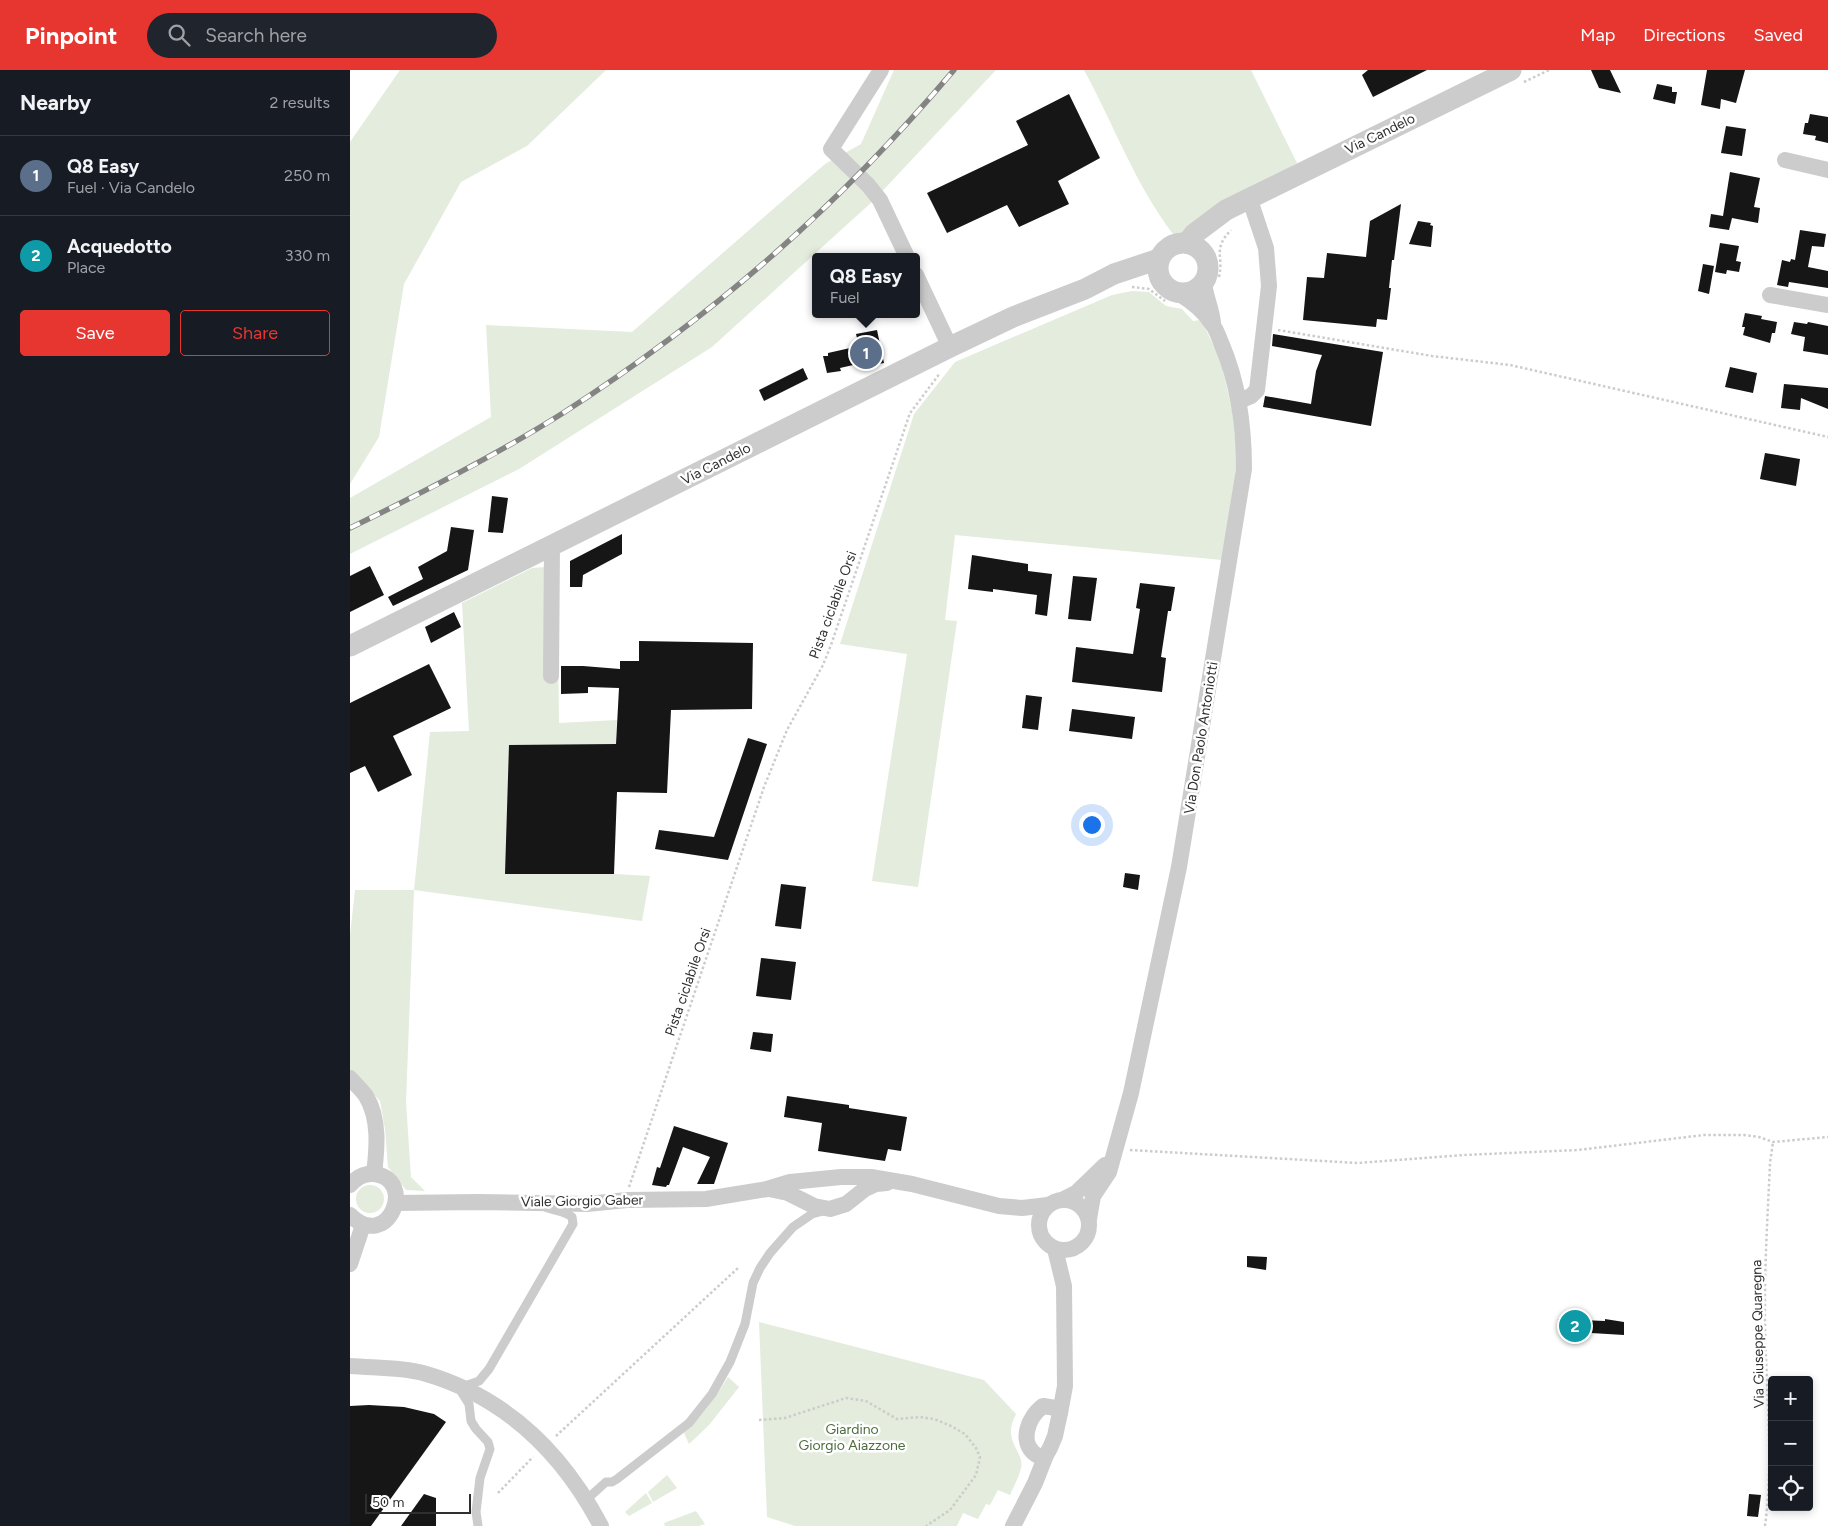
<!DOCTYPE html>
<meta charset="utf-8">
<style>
body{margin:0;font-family:Figtree,sans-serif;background:#20242c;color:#f1f3f6}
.controls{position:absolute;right:15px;bottom:15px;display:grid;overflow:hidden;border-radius:5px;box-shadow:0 2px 8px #0003}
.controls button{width:45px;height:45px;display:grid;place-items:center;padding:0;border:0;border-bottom:1px solid #363941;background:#171b24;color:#f1f3f6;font:25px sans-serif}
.scale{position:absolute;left:15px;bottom:12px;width:106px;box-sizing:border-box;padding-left:5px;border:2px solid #2f2f2f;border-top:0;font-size:14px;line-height:18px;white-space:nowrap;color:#2f2f2f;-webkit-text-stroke:4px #fff;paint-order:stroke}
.you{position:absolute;left:741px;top:754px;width:18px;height:18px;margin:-12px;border:4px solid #fff;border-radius:50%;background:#1a73e8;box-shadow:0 0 0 8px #1a73e833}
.badge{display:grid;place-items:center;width:32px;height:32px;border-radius:50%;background:#e73630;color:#fff;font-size:16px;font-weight:700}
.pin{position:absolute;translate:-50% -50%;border:2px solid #fff;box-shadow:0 1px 5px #0006}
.popup{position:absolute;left:462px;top:183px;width:108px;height:65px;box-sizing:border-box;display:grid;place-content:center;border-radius:5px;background:#171b24;filter:drop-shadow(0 1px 4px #0005);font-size:16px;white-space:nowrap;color:#9ea1a6}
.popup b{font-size:19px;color:#f1f3f6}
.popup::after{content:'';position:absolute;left:50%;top:100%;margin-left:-10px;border:10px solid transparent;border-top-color:#171b24}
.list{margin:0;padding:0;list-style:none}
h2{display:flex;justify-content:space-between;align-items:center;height:65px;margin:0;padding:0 20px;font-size:21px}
h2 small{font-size:16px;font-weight:400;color:#9ea1a6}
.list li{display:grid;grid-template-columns:32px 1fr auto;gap:15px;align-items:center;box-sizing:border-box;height:80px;padding:0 20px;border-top:1px solid #363941}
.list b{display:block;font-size:19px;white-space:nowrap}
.list p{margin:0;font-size:16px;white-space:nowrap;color:#9ea1a6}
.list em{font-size:16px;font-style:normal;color:#9ea1a6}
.actions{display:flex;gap:10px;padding:15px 20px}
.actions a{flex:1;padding:11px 0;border:1px solid #e73630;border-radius:5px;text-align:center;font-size:18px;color:#e73630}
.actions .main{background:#e73630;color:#fff}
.icon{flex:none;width:28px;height:28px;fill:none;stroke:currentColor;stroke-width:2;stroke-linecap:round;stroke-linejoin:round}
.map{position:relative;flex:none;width:1478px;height:1456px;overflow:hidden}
header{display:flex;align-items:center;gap:30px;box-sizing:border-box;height:70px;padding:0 25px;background:#e73630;color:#fff}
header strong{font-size:24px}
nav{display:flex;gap:28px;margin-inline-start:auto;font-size:18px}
.search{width:350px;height:45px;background:#20242c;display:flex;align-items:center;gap:12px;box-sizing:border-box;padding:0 18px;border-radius:28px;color:#9ea1a6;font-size:19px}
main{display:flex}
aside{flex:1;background:#171b24}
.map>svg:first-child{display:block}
.green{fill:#e4ecdd}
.building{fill:#161616}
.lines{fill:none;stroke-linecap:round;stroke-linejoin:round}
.path{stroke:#ccc;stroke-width:2.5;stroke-dasharray:2.5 2.5;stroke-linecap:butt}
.service{stroke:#ccc;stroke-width:9}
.minor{stroke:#ccc;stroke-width:16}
.tertiary{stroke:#ccc;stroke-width:21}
.rail-casing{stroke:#848484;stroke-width:5.5}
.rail{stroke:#fff;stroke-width:4;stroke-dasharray:11;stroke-linecap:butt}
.labels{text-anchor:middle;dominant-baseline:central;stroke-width:5;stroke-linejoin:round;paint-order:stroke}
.street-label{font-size:14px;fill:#2f2f2f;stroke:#fff}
.park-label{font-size:14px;fill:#4d6b3c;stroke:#fff}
</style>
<header>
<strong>Pinpoint</strong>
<div class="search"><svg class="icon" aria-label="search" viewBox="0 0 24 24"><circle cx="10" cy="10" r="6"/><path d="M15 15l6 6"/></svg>Search here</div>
<nav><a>Map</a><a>Directions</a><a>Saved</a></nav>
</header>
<main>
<aside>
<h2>Nearby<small>2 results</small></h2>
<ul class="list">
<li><span class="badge" style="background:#5c6f8a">1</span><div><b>Q8 Easy</b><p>Fuel · Via Candelo</p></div><em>250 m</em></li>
<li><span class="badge" style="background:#0f9aa8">2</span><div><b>Acquedotto</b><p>Place</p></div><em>330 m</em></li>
</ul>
<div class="actions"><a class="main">Save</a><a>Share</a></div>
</aside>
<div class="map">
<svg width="1478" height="1456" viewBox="0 0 1478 1456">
<rect width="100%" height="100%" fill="#fff"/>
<g class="green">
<path d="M50,0H256L177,76L111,112L54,214L29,367L0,414V72Z"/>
<path d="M544,0H646L523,131L362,277L169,399L0,484V428L141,347L136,255L282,262L475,94L511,74Z"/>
<path d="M734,0H901L947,93L832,164H823C785,114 764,55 734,0Z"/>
<path d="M782,221L799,222L816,236L832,239L843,251L851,250L870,288L882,340L886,377V398L872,490L605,465L595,550L607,551L568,817L522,811L557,584L490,574L564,344L605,292L762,225Z"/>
<path d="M207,496L209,653L267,650L266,675L155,804H264L300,806L292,851L64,820L56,1032L61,1107L75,1121L56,1120L38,1097L35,1059L30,1031L0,1000V865L5,820H64L80,662L119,661L112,533L182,498Z"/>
<circle cx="20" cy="1129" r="14"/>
<path d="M409,1252L634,1310L666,1344C651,1372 675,1381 671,1398C669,1407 664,1416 660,1425L648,1420L640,1435L636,1434L628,1449L613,1443L607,1456H445L417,1447Z"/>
<path d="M378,1307L389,1317L359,1355L339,1374L334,1363C352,1346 365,1328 378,1307Z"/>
<path d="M317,1405L327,1418L303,1432L298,1422Z"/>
<path d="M296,1423L302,1433L279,1446L275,1442Z"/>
<path d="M346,1441L355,1454L349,1456H315L314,1453Z"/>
</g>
<g class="building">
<path d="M1018,0H1077L1023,27L1012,5Z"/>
<path d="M1241,0H1260L1271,23L1249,18Z"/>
<path d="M1357,0H1395L1386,33L1371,29L1370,39L1351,35Z"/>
<path d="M1307,14L1322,17V22H1327L1325,34L1303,29Z"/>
<path d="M719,24L750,88L708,111L719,134L669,157L657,135L597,163L577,123L678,75L666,51Z"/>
<path d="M1460,44L1478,47V73L1465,70L1466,66L1453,64L1455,53H1458Z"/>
<path d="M1376,56L1396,59L1392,86L1371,83Z"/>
<path d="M1380,102L1410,108L1404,137L1410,138L1408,153L1382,148L1379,160L1359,157L1361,144L1373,146Z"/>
<path d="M1051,134L1044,190H1042L1039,218H1041L1037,250L1027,249L1026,257L953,250L957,207L974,208L977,183L1016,187L1020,151Z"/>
<path d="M1068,151L1081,153L1080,155L1083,156L1081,177L1059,174Z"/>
<path d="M1450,160L1476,164L1474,177L1462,176L1458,197L1478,201V218L1439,212L1438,217L1427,215L1432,190L1440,192L1441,189L1445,190Z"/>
<path d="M1370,173L1389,176L1386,191L1391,192L1389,202L1377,200L1376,204L1365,202Z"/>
<path d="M1353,194L1364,196L1359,224L1348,221Z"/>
<path d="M1395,243L1412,246L1411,249L1427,252L1425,263H1422L1420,273L1393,265L1395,257H1392Z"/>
<path d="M1444,252L1457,254L1458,252L1478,256V285L1453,281L1455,267L1441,264Z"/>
<path d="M527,260L534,293L513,297L512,293L490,298L491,301L477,303L473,286H478V283L509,276L506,264Z"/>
<path d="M923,264L1033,282L1021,356L913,337L915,326L961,334L966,301L972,285L922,276Z"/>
<path d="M1380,297L1407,303L1403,323L1375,317Z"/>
<path d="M453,298L458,309L414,331L409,320Z"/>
<path d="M1434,314L1478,318V339L1451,328L1450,340L1431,338Z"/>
<path d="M1415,383L1450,389L1446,416L1410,409Z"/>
<path d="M142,426L158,428L153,463L138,462Z"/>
<path d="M101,457L124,460L118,500L43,536L38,527L73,509L68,497L97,481Z"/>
<path d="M272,464V484L233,505L232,517H220V491Z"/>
<path d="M622,485L678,494V501L702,504L697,546L685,544L687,525L643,519V522L618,519Z"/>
<path d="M20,496L34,525L0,542V506Z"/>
<path d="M723,506L747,508L741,551L718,549Z"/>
<path d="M790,513L825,517L821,541H818L811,587L816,588L812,622L722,612L726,577L783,584L790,539L786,538Z"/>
<path d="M104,542L111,557L81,573L75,557Z"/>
<path d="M289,571L403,573L402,639L321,640L317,723L267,722L264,804H155L159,675L266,674L269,618L238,617V623L211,624V596H233L270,599V591H289Z"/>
<path d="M79,594L101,638L43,666L62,705L28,722L15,696L0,703V633Z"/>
<path d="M676,625L692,627L688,660L672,658Z"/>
<path d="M722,639L785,647L782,669L719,661Z"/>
<path d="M398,668L417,674L378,790L305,779L309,760L364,767Z"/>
<path d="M775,803L790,805L788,820L773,817Z"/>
<path d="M431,814L456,817L451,859L425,856Z"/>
<path d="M411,888L446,892L441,930L406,926Z"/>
<path d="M403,962L423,964L421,982L400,979Z"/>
<path d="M437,1026L499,1035V1038L557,1047L551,1081L538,1079L535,1091L468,1081L472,1053L434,1047Z"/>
<path d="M324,1056L378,1073L364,1114H347L360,1087L333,1077L319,1115H317L316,1117L302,1115L307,1097L310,1098Z"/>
<path d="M897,1186L917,1187L916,1200L897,1197Z"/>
<path d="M1208,1249L1255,1251V1249L1274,1252V1265L1208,1261Z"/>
<path d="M19,1335L54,1337L84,1344L96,1352L21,1456H0V1336Z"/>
<path d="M74,1424L86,1428V1456H51Z"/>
<path d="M1399,1424L1411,1425L1408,1447L1397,1446Z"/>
</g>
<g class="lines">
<g class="path">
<path d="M1174,12L1199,0"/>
<path d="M869,207C874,185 862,180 881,160"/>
<path d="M782,217L799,219L815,231"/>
<path d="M928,260L1082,286L1160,295L1478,367"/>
<path d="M780,1080L1008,1093L1114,1085L1228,1080L1354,1065H1394L1409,1067L1423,1072L1478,1067"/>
<path d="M279,1117L414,717L437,660L473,595L481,575L560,343L590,303"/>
<path d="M409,1350L435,1348L496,1328L516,1331L547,1349L570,1347L584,1349L601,1356L615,1364L626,1378L630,1387L626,1405L600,1440L576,1456"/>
<path d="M206,1366L388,1198"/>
<path d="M148,1423L183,1387"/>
<path d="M1415,1456C1425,1381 1414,1306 1415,1231C1415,1185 1418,1139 1420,1093L1423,1072"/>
</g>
<g class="service">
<path d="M112,1317L129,1311L139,1299L223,1154L222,1147C215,1141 204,1141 195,1137"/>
<path d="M109,1318L119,1334L121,1351L126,1359L138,1372L140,1379L130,1408L126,1442L128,1456"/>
<path d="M236,1430L256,1412H262L267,1409L339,1353L362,1324L380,1292L395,1254L403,1213L410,1198L420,1183L443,1157L462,1144L473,1141"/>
</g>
<g class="minor">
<path d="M531,0L481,79L518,115L530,130L557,187"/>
<path d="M1435,90L1478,100"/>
<path d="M566,205L600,277"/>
<path d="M854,212C855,226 862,239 863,253"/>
<path d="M1420,225L1478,235"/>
<path d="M889,331L901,326L907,320L919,216L916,178L900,130"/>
<path d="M201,606L202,475"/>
<path d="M0,1008C5,1014 12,1020 16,1026C30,1049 27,1079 24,1104"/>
<path d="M0,1115C6,1108 14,1103 24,1104C68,1109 38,1183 0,1145"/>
<path d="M419,1119L438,1123L464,1136L480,1139L496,1134L515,1119L526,1114L537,1113"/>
<circle cx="714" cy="1155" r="25"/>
<path d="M712,1130L726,1123L755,1095"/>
<path d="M46,1133L129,1132L237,1134L277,1130L356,1129L417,1119L440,1112L491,1107H521L562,1114L649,1136L672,1138L698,1135"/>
<path d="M739,1149L743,1126L759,1102L781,1023L829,797L894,399C894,356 889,315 872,275C869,268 867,260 862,254C854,241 841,231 828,223"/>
<path d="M705,1179L714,1216L715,1316L710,1343"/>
<path d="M0,1194L13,1155"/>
<path d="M0,1296C24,1298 50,1297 73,1303C154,1326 212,1382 251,1456"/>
<path d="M693,1336L706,1338L710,1343L705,1366L700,1378L696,1385L690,1387C667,1376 677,1348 693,1336Z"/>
<path d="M663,1456L685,1413L696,1385"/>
</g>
<g class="tertiary">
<circle cx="833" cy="198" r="25"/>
<path d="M837,173L844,164L876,140L1161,0"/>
<path d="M0,576L600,277L663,247L735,219L764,204L809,189"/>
</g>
<g class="rail-casing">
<path id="rail" d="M0,458C72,423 145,386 213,343C363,246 488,137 604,0"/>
</g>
<use href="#rail" class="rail"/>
</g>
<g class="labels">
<g class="street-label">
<text transform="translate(1030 64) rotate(-26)">Via Candelo</text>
<text transform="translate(366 394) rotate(-27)">Via Candelo</text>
<text transform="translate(483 535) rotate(-70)">Pista ciclabile Orsi</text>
<text transform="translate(851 668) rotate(-81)">Via Don Paolo Antoniotti</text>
<text transform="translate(338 912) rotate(-71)">Pista ciclabile Orsi</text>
<text transform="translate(232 1131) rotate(-1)">Viale Giorgio Gaber</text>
<text transform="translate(1408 1264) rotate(-91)">Via Giuseppe Quaregna</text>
</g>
<g class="park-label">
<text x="502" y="1359">Giardino<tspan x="502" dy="16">Giorgio Aiazzone</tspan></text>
</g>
</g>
</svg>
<div class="controls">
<button>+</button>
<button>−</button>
<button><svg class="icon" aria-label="locate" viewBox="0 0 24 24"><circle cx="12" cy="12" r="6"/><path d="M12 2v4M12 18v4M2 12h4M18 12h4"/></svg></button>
</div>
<div class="scale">50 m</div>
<div class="you"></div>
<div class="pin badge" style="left:516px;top:283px;background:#5c6f8a">1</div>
<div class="popup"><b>Q8 Easy</b>Fuel</div>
<div class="pin badge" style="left:1225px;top:1256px;background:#0f9aa8">2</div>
</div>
</main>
